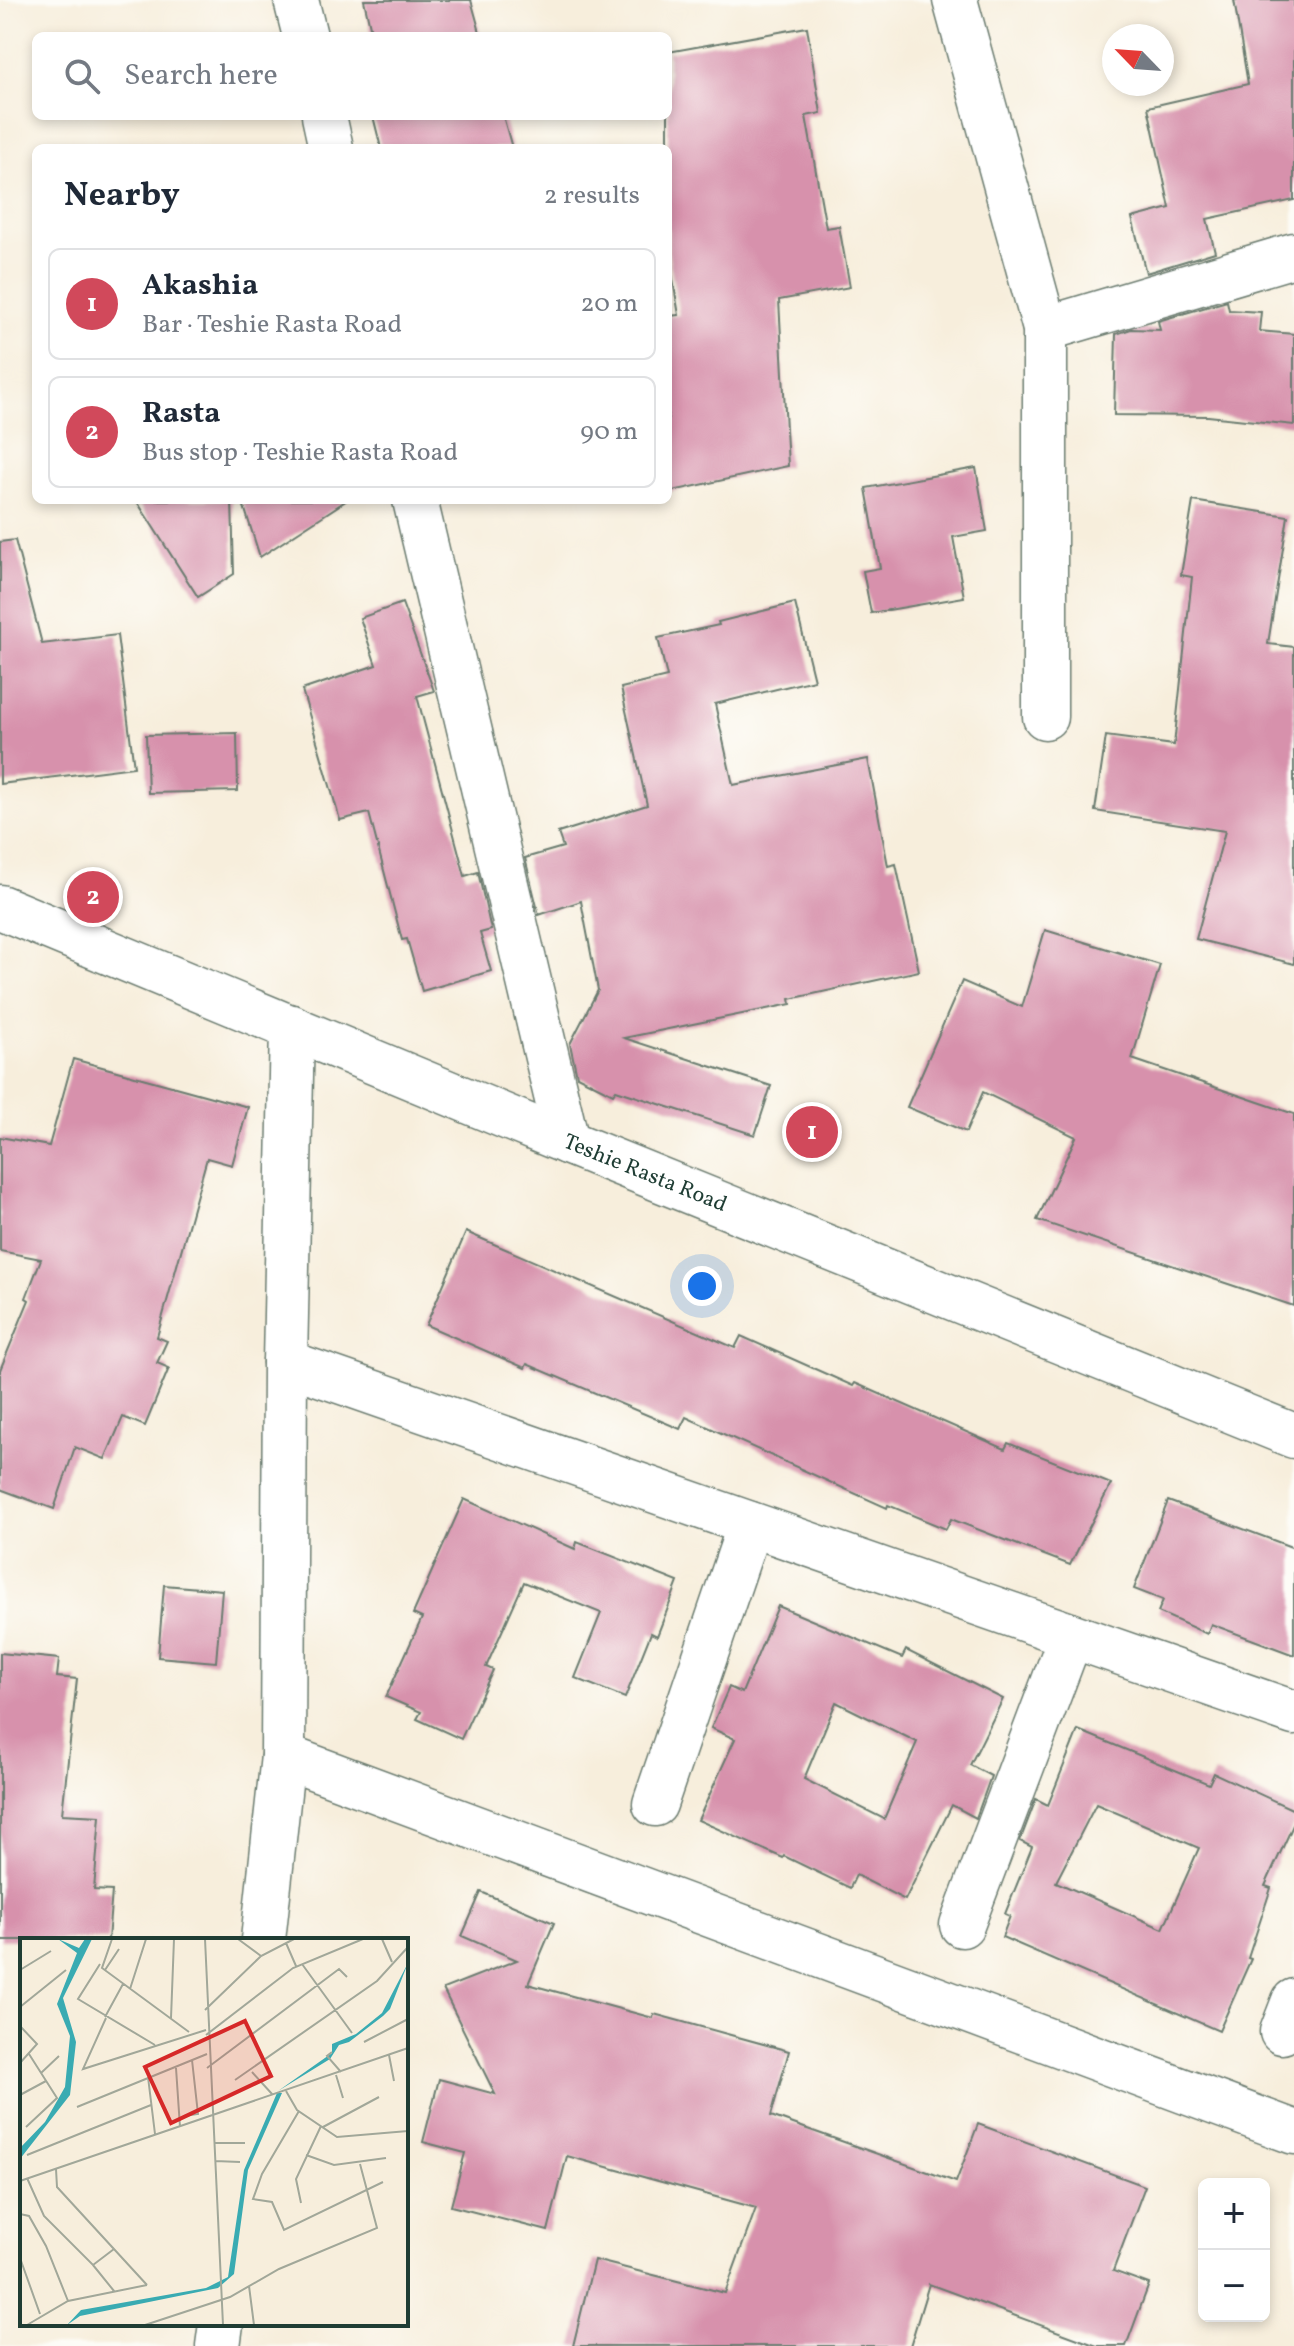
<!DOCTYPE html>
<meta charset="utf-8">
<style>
body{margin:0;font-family:Vollkorn,serif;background:#f2f2f3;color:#1f2937}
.controls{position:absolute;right:24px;bottom:24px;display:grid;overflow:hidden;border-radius:12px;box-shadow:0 4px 12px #0003}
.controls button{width:72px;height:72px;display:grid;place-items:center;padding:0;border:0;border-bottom:2px solid #e0e1e3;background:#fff;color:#1f2937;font:40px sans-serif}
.compass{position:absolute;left:1102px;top:24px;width:72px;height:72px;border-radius:50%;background:#fff;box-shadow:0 4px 12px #0003;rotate:295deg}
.you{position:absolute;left:702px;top:1286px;width:28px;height:28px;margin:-20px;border:6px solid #fff;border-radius:50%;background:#1a73e8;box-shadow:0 0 0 12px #1a73e833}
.badge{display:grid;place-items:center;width:52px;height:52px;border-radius:50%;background:#d1495b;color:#fff;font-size:26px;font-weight:700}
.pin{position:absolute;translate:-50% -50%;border:4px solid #fff;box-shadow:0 2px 8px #0006}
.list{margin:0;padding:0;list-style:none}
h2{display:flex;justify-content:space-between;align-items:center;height:104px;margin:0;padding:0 32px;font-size:34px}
h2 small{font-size:26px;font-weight:400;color:#747a83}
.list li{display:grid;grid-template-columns:52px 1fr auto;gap:24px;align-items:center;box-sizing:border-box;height:112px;margin:0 16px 16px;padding:0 16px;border:2px solid #e0e1e3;border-radius:12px}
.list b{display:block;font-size:30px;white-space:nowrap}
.list p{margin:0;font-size:26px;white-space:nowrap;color:#747a83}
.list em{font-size:26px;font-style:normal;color:#747a83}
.icon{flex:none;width:44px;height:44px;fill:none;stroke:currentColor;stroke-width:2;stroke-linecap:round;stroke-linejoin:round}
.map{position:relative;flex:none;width:1294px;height:2346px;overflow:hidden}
.search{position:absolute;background:#fff;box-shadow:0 4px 12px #0003;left:32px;top:32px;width:640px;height:88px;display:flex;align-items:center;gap:20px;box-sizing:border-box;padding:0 28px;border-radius:12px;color:#747a83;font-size:30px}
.panel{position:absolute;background:#fff;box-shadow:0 4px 12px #0003;left:32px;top:144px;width:640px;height:360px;border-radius:12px}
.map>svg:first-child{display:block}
.building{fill:#d791ac;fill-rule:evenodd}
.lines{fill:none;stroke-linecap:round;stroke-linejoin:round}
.minor-casing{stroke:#6b7b6f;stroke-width:47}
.secondary-casing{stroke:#6b7b6f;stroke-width:47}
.minor{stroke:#fff;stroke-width:44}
.secondary{stroke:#fff;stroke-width:44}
.labels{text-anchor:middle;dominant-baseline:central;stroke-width:6;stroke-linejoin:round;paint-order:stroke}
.street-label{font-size:22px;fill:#1f3d34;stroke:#fdfcf7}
.inset-road{fill:none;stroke:#a1a799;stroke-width:2}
.view{fill:#d62828;fill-opacity:0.15;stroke:#d62828;stroke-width:4}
.inset-edge{fill:none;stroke:#1f3d34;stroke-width:4}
</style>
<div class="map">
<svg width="1294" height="2346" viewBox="0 0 1294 2346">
<rect width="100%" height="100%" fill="#fdfcf7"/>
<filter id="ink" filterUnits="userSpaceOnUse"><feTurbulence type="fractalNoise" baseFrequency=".0125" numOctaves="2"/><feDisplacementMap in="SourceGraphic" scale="16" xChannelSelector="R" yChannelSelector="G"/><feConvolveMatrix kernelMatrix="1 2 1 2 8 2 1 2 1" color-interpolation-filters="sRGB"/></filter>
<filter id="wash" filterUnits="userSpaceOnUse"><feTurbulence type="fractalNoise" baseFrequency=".006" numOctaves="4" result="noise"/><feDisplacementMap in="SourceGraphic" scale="32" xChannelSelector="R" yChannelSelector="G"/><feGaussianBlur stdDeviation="1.8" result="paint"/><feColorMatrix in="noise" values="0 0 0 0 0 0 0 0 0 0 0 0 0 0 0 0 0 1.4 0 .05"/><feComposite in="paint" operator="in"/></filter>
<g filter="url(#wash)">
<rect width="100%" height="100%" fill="#f7eedc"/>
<g id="blocks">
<g class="building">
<path d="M364,0H471L481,36H372Z"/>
<path d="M1234,0H1294V200L1207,219L1215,252L1146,273L1132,218L1170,208L1148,107L1248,84Z"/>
<path d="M807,27L821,113L806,116L826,228L839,226L850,287L779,300L788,466L668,492V316L679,315L668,251V52Z"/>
<path d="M373,116H503L512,148H381Z"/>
<path d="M1227,301L1229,310L1261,312L1259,331L1294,334V425L1208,416L1114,415L1116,334L1131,329L1160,330L1158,321Z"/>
<path d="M976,468L987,531L953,537L964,597L871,613L863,571L880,568L866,488Z"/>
<path d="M136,500H232L234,574L198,597Z"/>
<path d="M242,500H347L260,557Z"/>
<path d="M1193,501L1288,516L1268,644L1294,647V964L1196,939L1225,831L1095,811L1106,736L1174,745L1192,577L1181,575Z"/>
<path d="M15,540L42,644L117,635L134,767L0,784V542Z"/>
<path d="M402,603L434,691L417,696L465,876L478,872L491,930L480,933L491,971L422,991L407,939L402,940L369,813L340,820L302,690L376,665L360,618Z"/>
<path d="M795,603L814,680L715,704L733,785L868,759L888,866L896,864L919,971L790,999L791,1004L624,1038L771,1086L755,1135L616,1090L613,1094L577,1076L570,1044L598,990L581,901L539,915L525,858L563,847L558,833L647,805L621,688L667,677L658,638L719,625L718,622Z"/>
<path d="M237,733L238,791L148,793L146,735Z"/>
<path d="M1045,930L1160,965L1132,1059L1294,1114V1306L1037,1220L1076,1137L983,1092L966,1132L907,1107L962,981L1022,1007Z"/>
<path d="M73,1059L248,1107L232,1165L207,1158L157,1337L167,1341L157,1363L169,1368L145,1426L123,1417L105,1459L75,1447L54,1509L0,1489V1370L29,1300L26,1298L41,1259L0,1251V1137L49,1146Z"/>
<path d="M466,1232L735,1348L741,1336L853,1386L855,1383L1005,1449L1008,1443L1111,1484L1070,1565L951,1519L946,1529L888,1505L887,1508L686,1417L680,1429L527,1364L525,1368L426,1325Z"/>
<path d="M464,1499L575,1549L577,1542L678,1582L657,1636L651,1633L625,1698L575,1678L601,1613L524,1582L486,1667L493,1670L461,1739L417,1719L421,1712L386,1697L422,1618L413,1614Z"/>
<path d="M1168,1501L1294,1548V1655L1211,1624L1207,1634L1158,1612L1163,1600L1134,1589Z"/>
<path d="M164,1585L222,1590L216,1662L158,1657Z"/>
<path d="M778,1606L902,1658L906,1650L1003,1699L970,1765L991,1776L976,1818L952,1805L905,1900L856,1875L850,1888L784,1856L783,1858L698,1820L735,1739L711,1728L729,1687L742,1693ZM836,1702L917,1742L884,1819L804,1779Z"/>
<path d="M0,1653L59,1659L57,1677L77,1679L62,1814L100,1816L94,1890L112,1891L108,1940H0Z"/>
<path d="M1078,1730L1209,1784L1214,1773L1294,1810V1823L1265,1886L1271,1888L1248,1958L1251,1959L1219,2031L1002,1937L1010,1916L1005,1914L1032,1847L1020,1841L1036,1799L1048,1805ZM1096,1804L1199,1848L1163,1929L1056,1882Z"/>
<path d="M481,1892L554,1923L528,1984L653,2018L654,2014L789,2051L771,2116L956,2182L978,2124L1145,2186L1113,2271L1149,2284L1126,2346H1097L929,2284L910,2346H573L594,2260L725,2293L756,2208L567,2156L548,2231L451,2206L465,2153L423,2142L439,2079L495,2094L443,1989L517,1960L462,1936Z"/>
</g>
</g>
</g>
<g filter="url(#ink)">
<use href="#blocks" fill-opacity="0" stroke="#6b7b6f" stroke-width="2"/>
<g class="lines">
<g class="minor-casing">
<g id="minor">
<path d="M296,0L305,36"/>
<path d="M955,0L1045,329V717"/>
<path d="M324,116L331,148"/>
<path d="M1045,329L1294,255"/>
<path d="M415,500L567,1142"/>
<path d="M285,1362L1294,1713"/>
<path d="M283,1756L1294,2132"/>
<path d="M655,1804L750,1524"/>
<path d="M962,1925L1071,1636"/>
<path d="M263,1940L283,1756L285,1362L292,1027"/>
<path d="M1282,2032L1294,2001"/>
<path d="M218,2346L221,2324"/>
</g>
</g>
<g class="secondary-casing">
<g id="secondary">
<path id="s1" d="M0,907L567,1142L1294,1436"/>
</g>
</g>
<use href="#minor" class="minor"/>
<use href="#secondary" class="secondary"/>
</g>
</g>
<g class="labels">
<g class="street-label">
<text stroke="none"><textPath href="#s1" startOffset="698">Teshie Rasta Road</textPath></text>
</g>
</g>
<g transform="translate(20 1938)">
<rect width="388" height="388" fill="#f7eedc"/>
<path d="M38,1L59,10L65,1H72L43,60L56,104L50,157L0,221V210L25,184L45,149L50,98L37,66L57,15ZM388,25L370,71L363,78L329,104L319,107L310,121L258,153L312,115V106L336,96L362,75ZM257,155H262L228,232L214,336L198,350L60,378L47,387L61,372L186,350L208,339L224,232Z" fill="#39abb2"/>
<path class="inset-road" d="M92,1L82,30L169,94M185,1L203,387M218,1L241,18M362,1L372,24M266,5L276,28M80,26L58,61L135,107M282,26L332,95M0,32L31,13M85,32L99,11M110,51L126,1M0,69L46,32M185,72L241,18L274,1M85,79L103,46M86,80L63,131L186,92M151,80L154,1M0,88L17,106L0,125M186,97L273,30L343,1M344,104L388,81M312,114L307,118L321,134M369,117L374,143M156,130L160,189M187,130L319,31L327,39M232,134L252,156M21,135L39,118M316,137L323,160M128,139L135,196M215,142L357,43L388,9M266,153L277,172L317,199L388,193M0,157L26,143M57,169L187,116M279,173L242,236L233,261L252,264L264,292L363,244M164,178L178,176L172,122M6,189L37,160L9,116M303,189L359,159M195,205H225M7,217L131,167M286,217L314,227L366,220M195,223L220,224M36,231L37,249L127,347M7,240L24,278L73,327L94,311M0,243L388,110M281,265L276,241L301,188M0,276L9,278L26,308L48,363M0,320L20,376M73,327L94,353M229,348L234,387M7,387L48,363L127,347M125,387L210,359L259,331L357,290L340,226"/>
<path class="view" d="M225,83L251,138L151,185L125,129Z"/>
<rect width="388" height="388" class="inset-edge"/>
</g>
</svg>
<div class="controls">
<button>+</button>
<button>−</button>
</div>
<svg class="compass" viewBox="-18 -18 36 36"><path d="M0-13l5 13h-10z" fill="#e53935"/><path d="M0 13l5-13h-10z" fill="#747a83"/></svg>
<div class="you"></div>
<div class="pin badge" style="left:812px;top:1132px">1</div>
<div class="pin badge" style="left:93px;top:897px">2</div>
<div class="search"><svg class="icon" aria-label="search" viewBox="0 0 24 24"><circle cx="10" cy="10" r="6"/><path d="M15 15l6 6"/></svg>Search here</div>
<section class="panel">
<h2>Nearby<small>2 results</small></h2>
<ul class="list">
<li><span class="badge">1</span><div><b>Akashia</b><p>Bar · Teshie Rasta Road</p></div><em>20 m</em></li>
<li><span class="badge">2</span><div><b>Rasta</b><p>Bus stop · Teshie Rasta Road</p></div><em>90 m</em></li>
</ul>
</section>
</div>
